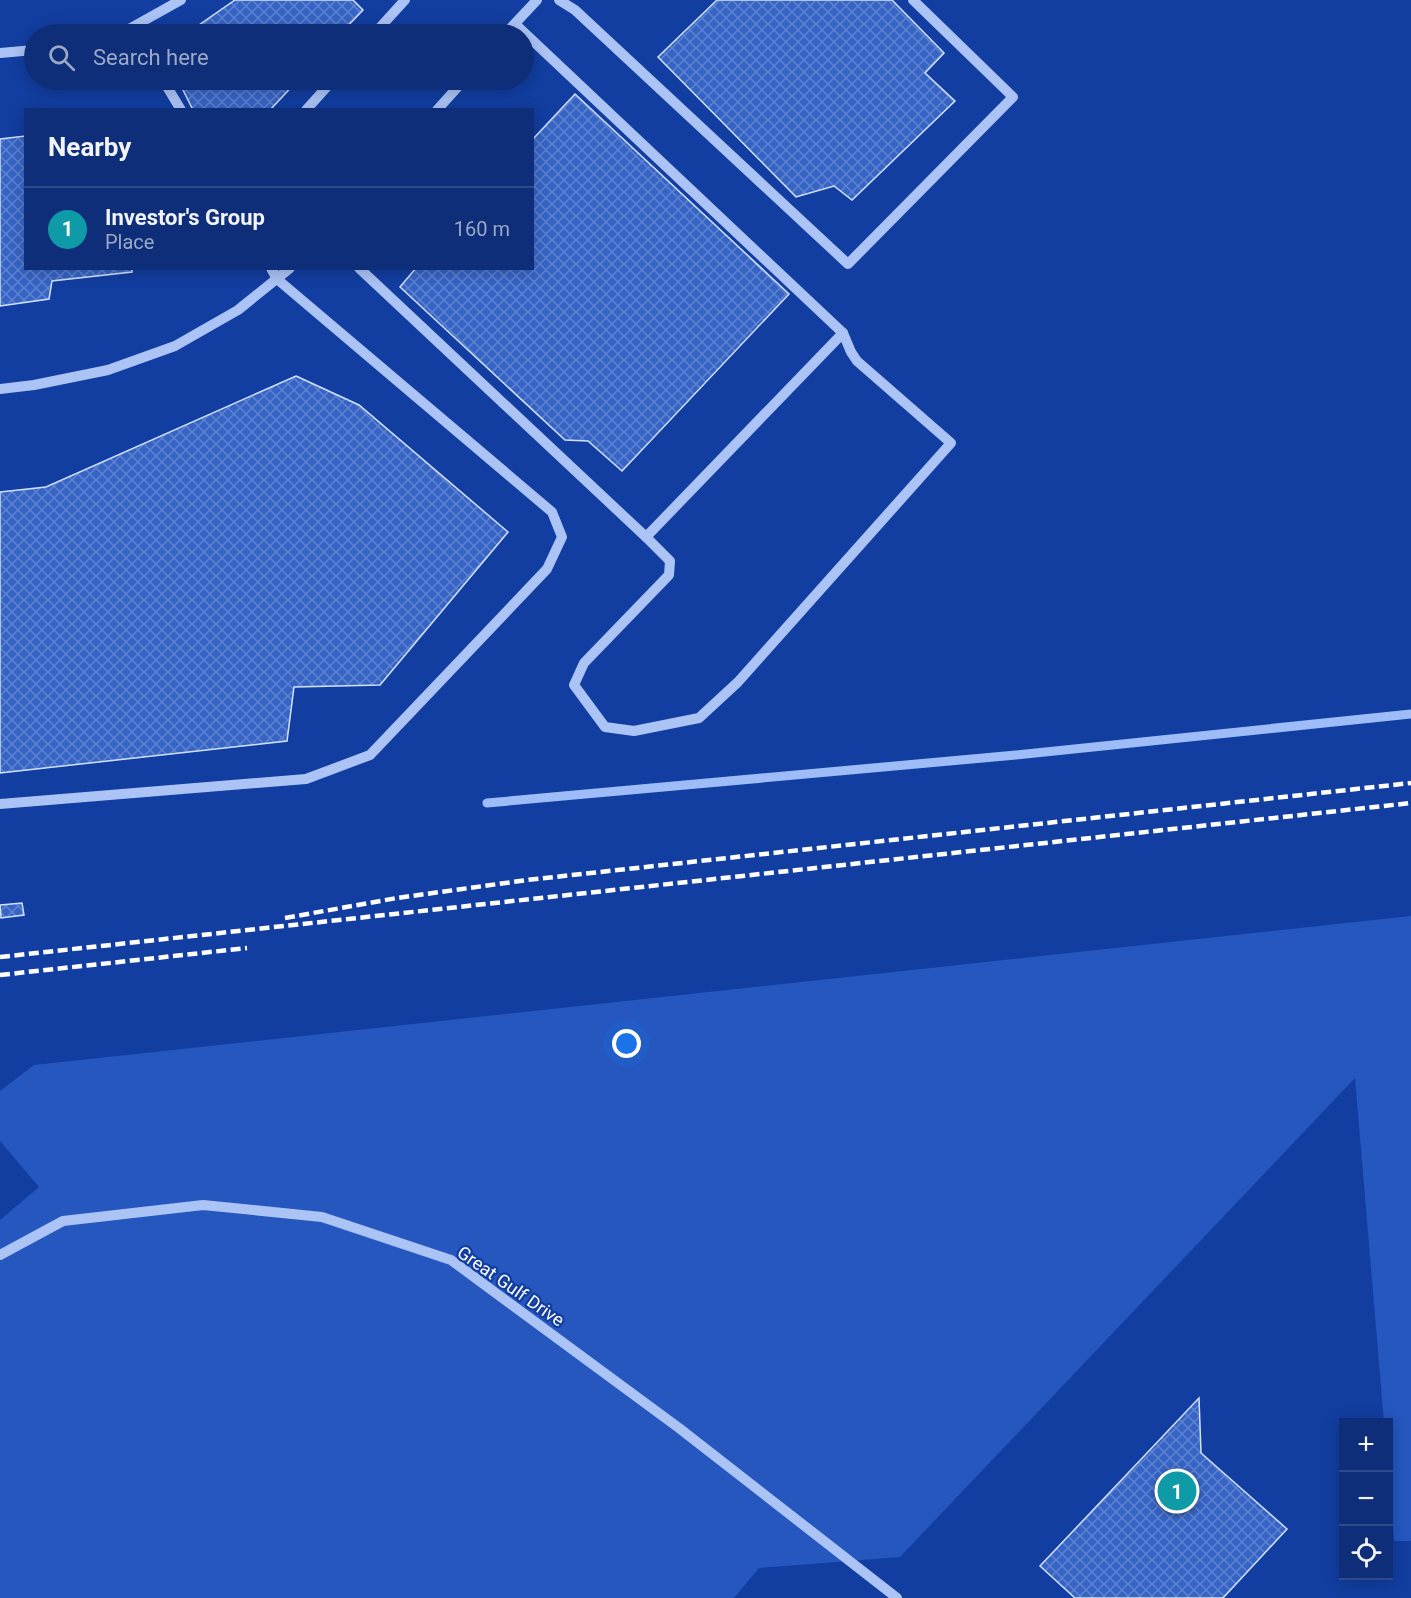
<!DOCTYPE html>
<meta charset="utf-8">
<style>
body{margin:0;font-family:Roboto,sans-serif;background:#1c3a80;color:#f1f3f6}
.controls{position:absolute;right:18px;bottom:18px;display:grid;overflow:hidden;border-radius:0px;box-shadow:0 3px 15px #0003}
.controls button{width:54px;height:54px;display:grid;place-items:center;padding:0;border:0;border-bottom:2px solid #2e4a8a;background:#0e2e79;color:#f1f3f6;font:30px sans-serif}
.you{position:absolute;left:627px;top:1044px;width:21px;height:21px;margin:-15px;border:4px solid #fff;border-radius:50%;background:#1a73e8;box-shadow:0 0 0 9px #1a73e833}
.badge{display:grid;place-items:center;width:39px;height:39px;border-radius:50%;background:#ffe76e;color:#fff;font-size:20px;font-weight:700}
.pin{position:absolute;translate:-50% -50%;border:3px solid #fff;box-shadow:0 2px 6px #0006}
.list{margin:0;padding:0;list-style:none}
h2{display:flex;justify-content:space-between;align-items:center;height:78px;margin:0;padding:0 24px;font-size:26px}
h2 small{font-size:20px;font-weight:400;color:#9ba8c6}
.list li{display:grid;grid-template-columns:39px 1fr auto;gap:18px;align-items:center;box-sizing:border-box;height:84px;padding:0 24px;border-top:2px solid #2e4a8a}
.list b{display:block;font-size:22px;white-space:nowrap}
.list p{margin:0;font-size:20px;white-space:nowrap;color:#9ba8c6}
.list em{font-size:20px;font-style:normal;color:#9ba8c6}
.icon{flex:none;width:33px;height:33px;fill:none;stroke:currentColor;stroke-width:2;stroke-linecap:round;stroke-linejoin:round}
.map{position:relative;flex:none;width:1411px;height:1598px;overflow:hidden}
.search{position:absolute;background:#0e2e79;box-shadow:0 3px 15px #0003;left:24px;top:24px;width:510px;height:66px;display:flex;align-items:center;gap:15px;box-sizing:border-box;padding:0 21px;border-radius:33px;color:#9ba8c6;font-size:22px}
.panel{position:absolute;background:#0e2e79;box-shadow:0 3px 15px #0003;left:24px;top:108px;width:510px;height:162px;border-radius:0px}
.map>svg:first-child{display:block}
.grass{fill:#2557bf}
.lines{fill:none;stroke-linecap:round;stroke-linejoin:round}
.stream{stroke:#9dbcf8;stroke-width:9}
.building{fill:url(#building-cross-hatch);stroke:#d3e1fe;stroke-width:1.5}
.minor{stroke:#abc3f5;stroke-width:10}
.rail{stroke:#fff;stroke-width:4.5;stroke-dasharray:10 4.5;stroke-linecap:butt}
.labels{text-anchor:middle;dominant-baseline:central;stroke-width:4.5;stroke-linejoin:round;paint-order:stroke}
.street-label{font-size:18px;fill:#fff;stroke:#123ea1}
</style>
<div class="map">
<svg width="1411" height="1598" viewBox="0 0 1411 1598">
<defs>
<pattern id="building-cross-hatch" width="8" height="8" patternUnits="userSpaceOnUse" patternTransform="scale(1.5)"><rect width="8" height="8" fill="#3664c5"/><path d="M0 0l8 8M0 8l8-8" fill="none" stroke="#5e83d1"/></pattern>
</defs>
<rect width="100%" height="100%" fill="#123ea1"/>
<path class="grass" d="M1411,916V1541H1394L1389,1472L1388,1422H1384L1355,1078L900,1557L759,1568L734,1598H0V1220L39,1187L0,1141V1091L34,1065Z"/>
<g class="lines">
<path class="stream" d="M487,803L1016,755L1411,714"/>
</g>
<g class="building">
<path d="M235,0H353L363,10L340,34H186Z"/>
<path d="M717,0H892L944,53L925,73L955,101L852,200L834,186L796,197L658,57Z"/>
<path d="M178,80H298L270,110H193Z"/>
<path d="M575,94L789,294L622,471L588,441L565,440L400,287L416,268H532V140Z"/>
<path d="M25,136L26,268H132V272L52,281L49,299L0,306V139Z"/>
<path d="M296,376L359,405L508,532L380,685L294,687L287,741L0,773V492L46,487Z"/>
<path d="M22,903L24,915L1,918L0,905Z"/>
<path d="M1199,1398L1201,1453L1287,1529L1223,1598H1075L1040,1566Z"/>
</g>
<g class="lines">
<g class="minor">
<path d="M559,0L575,10L848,264L1013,97L913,0"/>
<path d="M120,34L181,0"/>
<path d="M374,34L405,0"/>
<path d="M505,34L537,0"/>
<path d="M0,53L34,50"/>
<path d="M163,80L181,110"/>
<path d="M306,110L333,80"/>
<path d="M437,110L464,80"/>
<path d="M359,268L646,537L843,333L515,24"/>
<path d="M0,389L34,385L108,370L175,346L238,310L290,268"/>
<path d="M646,537L670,561L669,575L584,663L574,685L605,727L634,731L699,718L738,682L951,443L857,361L851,352L843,333"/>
<path d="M0,804L306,779L370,755L547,569L562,537L552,512L277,279L271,268"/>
<path d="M0,1255L63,1221L203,1205L322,1217L451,1260L679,1428L897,1598"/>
</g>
<g class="rail">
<path d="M285,918L397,898L527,880L1411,783"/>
<path d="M0,957L1411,803"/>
<path d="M0,975L247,948"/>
</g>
</g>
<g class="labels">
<g class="street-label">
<text transform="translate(511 1286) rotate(35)">Great Gulf Drive</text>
</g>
</g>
</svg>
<div class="controls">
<button>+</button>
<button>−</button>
<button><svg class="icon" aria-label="locate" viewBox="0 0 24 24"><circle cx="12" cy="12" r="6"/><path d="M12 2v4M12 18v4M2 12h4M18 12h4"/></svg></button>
</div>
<div class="you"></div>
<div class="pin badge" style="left:1177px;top:1491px;background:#0f9aa8">1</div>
<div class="search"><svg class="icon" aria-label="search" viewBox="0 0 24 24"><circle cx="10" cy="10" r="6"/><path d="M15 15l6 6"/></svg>Search here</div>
<section class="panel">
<h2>Nearby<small></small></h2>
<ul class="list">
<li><span class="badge" style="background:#0f9aa8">1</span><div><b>Investor's Group</b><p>Place</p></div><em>160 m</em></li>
</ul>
</section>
</div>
